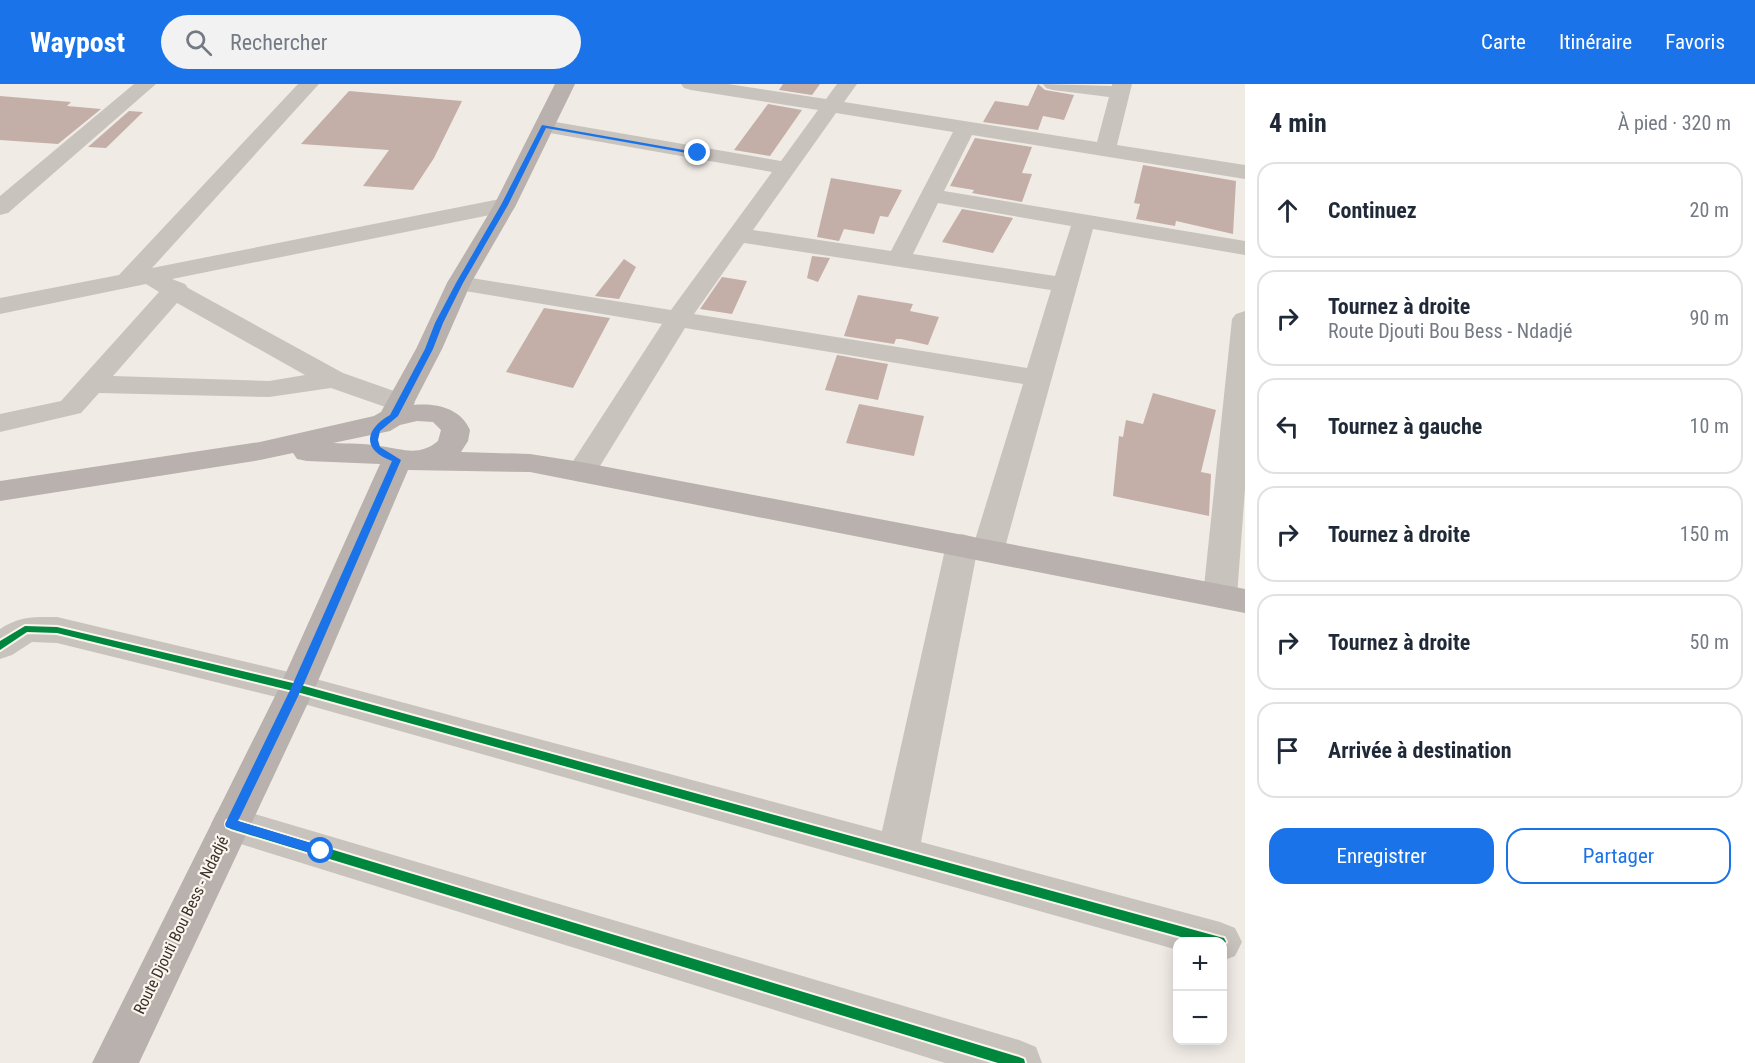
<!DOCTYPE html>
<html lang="fr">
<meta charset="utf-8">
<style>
body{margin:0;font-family:"Roboto Condensed",sans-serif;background:#f2f2f3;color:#1f2937}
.controls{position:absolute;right:18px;bottom:18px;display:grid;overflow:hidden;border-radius:12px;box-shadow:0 3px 15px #0003}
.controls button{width:54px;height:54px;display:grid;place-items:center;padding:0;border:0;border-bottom:2px solid #e0e1e3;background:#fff;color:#1f2937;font:30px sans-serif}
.stop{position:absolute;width:18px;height:18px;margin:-14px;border:4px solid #1a73e8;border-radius:50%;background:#fff}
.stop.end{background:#1a73e8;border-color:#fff;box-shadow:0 2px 6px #0008}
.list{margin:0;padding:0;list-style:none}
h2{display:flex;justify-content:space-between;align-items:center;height:78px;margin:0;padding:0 24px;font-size:26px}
h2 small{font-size:20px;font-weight:400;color:#747a83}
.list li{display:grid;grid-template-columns:39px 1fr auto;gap:18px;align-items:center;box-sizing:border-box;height:96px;margin:0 12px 12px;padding:0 12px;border:2px solid #e0e1e3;border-radius:18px}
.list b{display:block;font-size:22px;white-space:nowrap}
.list p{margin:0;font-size:20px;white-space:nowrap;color:#747a83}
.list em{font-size:20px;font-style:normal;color:#747a83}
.actions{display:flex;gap:12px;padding:18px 24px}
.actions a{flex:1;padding:14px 0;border:2px solid #1a73e8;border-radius:18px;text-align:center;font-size:21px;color:#1a73e8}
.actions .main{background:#1a73e8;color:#fff}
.icon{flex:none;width:33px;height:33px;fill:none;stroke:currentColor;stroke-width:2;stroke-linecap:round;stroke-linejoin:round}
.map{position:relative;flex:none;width:1245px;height:979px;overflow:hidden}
header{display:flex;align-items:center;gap:36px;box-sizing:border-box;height:84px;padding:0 30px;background:#1a73e8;color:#fff}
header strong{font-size:28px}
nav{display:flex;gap:33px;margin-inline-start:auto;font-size:21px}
.search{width:420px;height:54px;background:#f2f2f3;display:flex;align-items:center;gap:15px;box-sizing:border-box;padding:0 21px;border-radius:33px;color:#747a83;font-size:22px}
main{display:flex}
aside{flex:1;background:#fff}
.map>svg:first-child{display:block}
.building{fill:#c3afa7}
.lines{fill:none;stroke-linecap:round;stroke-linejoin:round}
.minor{fill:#c9c3be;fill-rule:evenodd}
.major{fill:#b8b1ad;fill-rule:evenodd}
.cycleway-casing{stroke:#fbf5ee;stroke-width:4}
.cycleway{fill:#00873e;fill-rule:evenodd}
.route{fill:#1a73e8}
.labels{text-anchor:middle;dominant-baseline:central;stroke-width:4.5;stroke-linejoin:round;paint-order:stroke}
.street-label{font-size:16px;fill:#3b302b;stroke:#fbf5ee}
</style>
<header>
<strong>Waypost</strong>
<div class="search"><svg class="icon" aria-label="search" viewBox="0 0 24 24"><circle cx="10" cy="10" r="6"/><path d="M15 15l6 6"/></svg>Rechercher</div>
<nav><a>Carte</a><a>Itinéraire</a><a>Favoris</a></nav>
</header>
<main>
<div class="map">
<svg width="1245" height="979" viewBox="0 0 1245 979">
<rect width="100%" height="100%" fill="#f0ebe5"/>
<g class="building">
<path d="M783,0H820L812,11L779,6Z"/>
<path d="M1038,0L1045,6L1074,11L1064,36L1043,32L1038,46L983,38L995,17L1028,22Z"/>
<path d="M349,7L462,17L434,74L413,106L363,102L389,66L301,60Z"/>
<path d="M0,12L71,18L67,22L101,25L58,60L0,56Z"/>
<path d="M768,20L802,26L770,72L734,66Z"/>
<path d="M129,27L143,28L106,64L88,63Z"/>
<path d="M975,54L1032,63L1022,89L1032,90L1022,118L972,109L974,106L950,102Z"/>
<path d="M1143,81L1236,97L1233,150L1176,137L1175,142L1136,135L1140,120L1134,119Z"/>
<path d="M831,94L902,106L888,133L880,132L874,150L844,145L839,157L817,153Z"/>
<path d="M962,125L1013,134L993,169L942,158Z"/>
<path d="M812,172L830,174L818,198L807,194Z"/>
<path d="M624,175L636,183L619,215L595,212Z"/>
<path d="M722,193L747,197L732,230L700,225Z"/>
<path d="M858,211L913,220L910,227L939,233L928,261L901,255H896L894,260L844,252Z"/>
<path d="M544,224L610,234L573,304L506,288Z"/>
<path d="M837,271L888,280L878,316L825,306Z"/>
<path d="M1153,309L1216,326L1201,388L1211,390L1209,432L1113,412L1119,352L1123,353L1126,336L1143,340Z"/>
<path d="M859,320L924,332L914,372L846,359Z"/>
</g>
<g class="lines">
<g class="minor">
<path d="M134,0H156L8,129L0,131V112Z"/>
<path d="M298,0H319L152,184L505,114L513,116L516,121L513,126L505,128L172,195L185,200L188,204L343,289L411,313L415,319L411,325L401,327L391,325L331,304L269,313L99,309L81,329L0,348V330L61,317L159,208L146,200L0,230V214L119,191ZM177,219L305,291L269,297L113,292Z"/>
<path d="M681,0H728L826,15L837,0H857L844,18L1097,58L1109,13L1053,6L1046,4L1043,0L1112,2V0H1132L1117,61L1245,81V95L972,51L944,107L1245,157V171L1093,145L1004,467L999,475L988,478L976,473L921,758L1220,838L1235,844L1242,858L1235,872L1222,877V858H1178V866L297,618L57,559L32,558L12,571L0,575V545C19,532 34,533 57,533L297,590L882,747L946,461L951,453L962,450L973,453L975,456L1023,300L685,244L592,395L581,398L570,395L566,388L662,240L459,206L450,204L447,199L450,194L459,192L671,226L772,88L544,48L537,46L534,42L537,38L544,36L781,77L818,26L691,6L684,4ZM836,29L953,48L891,167L753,146ZM938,119L1071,142L1055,192L913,170ZM744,159L1051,206L1027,284L694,230Z"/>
<path d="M1245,227V405L1237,512L1232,520L1220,524L1208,520L1203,512L1232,235L1236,230Z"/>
<path d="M231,723L1019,956L1036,963L1042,979H945L231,757L217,752L211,740L217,728Z"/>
</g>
<path class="major" d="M555,0H575L516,121L471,199L442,265L413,321C437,319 460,324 470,346L468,357L461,368L530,370L581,378L1245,505V529L530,388L408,386L315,604L139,979H92L279,604L380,380L307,377L297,375L293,369L260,376L0,417V397L260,358L374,332L381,328L416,265L447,199L494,121ZM417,337L433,338L441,346L438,357C419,373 403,365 380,362C365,359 349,360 333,359L390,347L400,341Z"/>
<g class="cycleway-casing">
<g id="cycleway">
<path d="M25,542L57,543L297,600L1220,853L1224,854L1226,858L1222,862V858H1199L297,608L57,549L27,548L0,566V557Z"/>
<path d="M231,735L1019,973L1024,975L1025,979H998L231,745L227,743L226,740L227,737Z"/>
</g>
</g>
<use href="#cycleway" class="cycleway"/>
</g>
<path class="route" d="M542,41L701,69L698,71L546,44L508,121L463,199L443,239L433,265L398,332L380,347L378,356L380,363L401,376L302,604L238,737L321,762L327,767L321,772L226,743L225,740L291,604L392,377C362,366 364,346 390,331L425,265L435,239L456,199L501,121Z"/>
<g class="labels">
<g class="street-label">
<text transform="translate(181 841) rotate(-64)">Route Djouti Bou Bess - Ndadjé</text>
</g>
</g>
</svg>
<div class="controls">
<button>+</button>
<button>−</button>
</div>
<div class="stop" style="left:321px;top:767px"></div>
<div class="stop end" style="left:698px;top:69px"></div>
</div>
<aside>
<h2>4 min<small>À pied · 320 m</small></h2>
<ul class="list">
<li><svg class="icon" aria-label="ahead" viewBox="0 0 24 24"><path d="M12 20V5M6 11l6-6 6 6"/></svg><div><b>Continuez</b></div><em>20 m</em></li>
<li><svg class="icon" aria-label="right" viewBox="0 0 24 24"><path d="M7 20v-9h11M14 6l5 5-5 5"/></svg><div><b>Tournez à droite</b><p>Route Djouti Bou Bess - Ndadjé</p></div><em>90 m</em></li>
<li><svg class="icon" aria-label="left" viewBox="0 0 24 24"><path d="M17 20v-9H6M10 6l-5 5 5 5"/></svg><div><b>Tournez à gauche</b></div><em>10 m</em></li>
<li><svg class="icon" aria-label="right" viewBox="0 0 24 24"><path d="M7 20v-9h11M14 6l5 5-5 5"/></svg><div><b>Tournez à droite</b></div><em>150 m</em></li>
<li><svg class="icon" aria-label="right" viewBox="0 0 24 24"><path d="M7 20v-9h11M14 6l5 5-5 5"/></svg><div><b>Tournez à droite</b></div><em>50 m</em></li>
<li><svg class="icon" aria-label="arrive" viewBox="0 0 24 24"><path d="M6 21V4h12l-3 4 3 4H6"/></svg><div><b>Arrivée à destination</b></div></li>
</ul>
<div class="actions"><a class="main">Enregistrer</a><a>Partager</a></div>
</aside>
</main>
